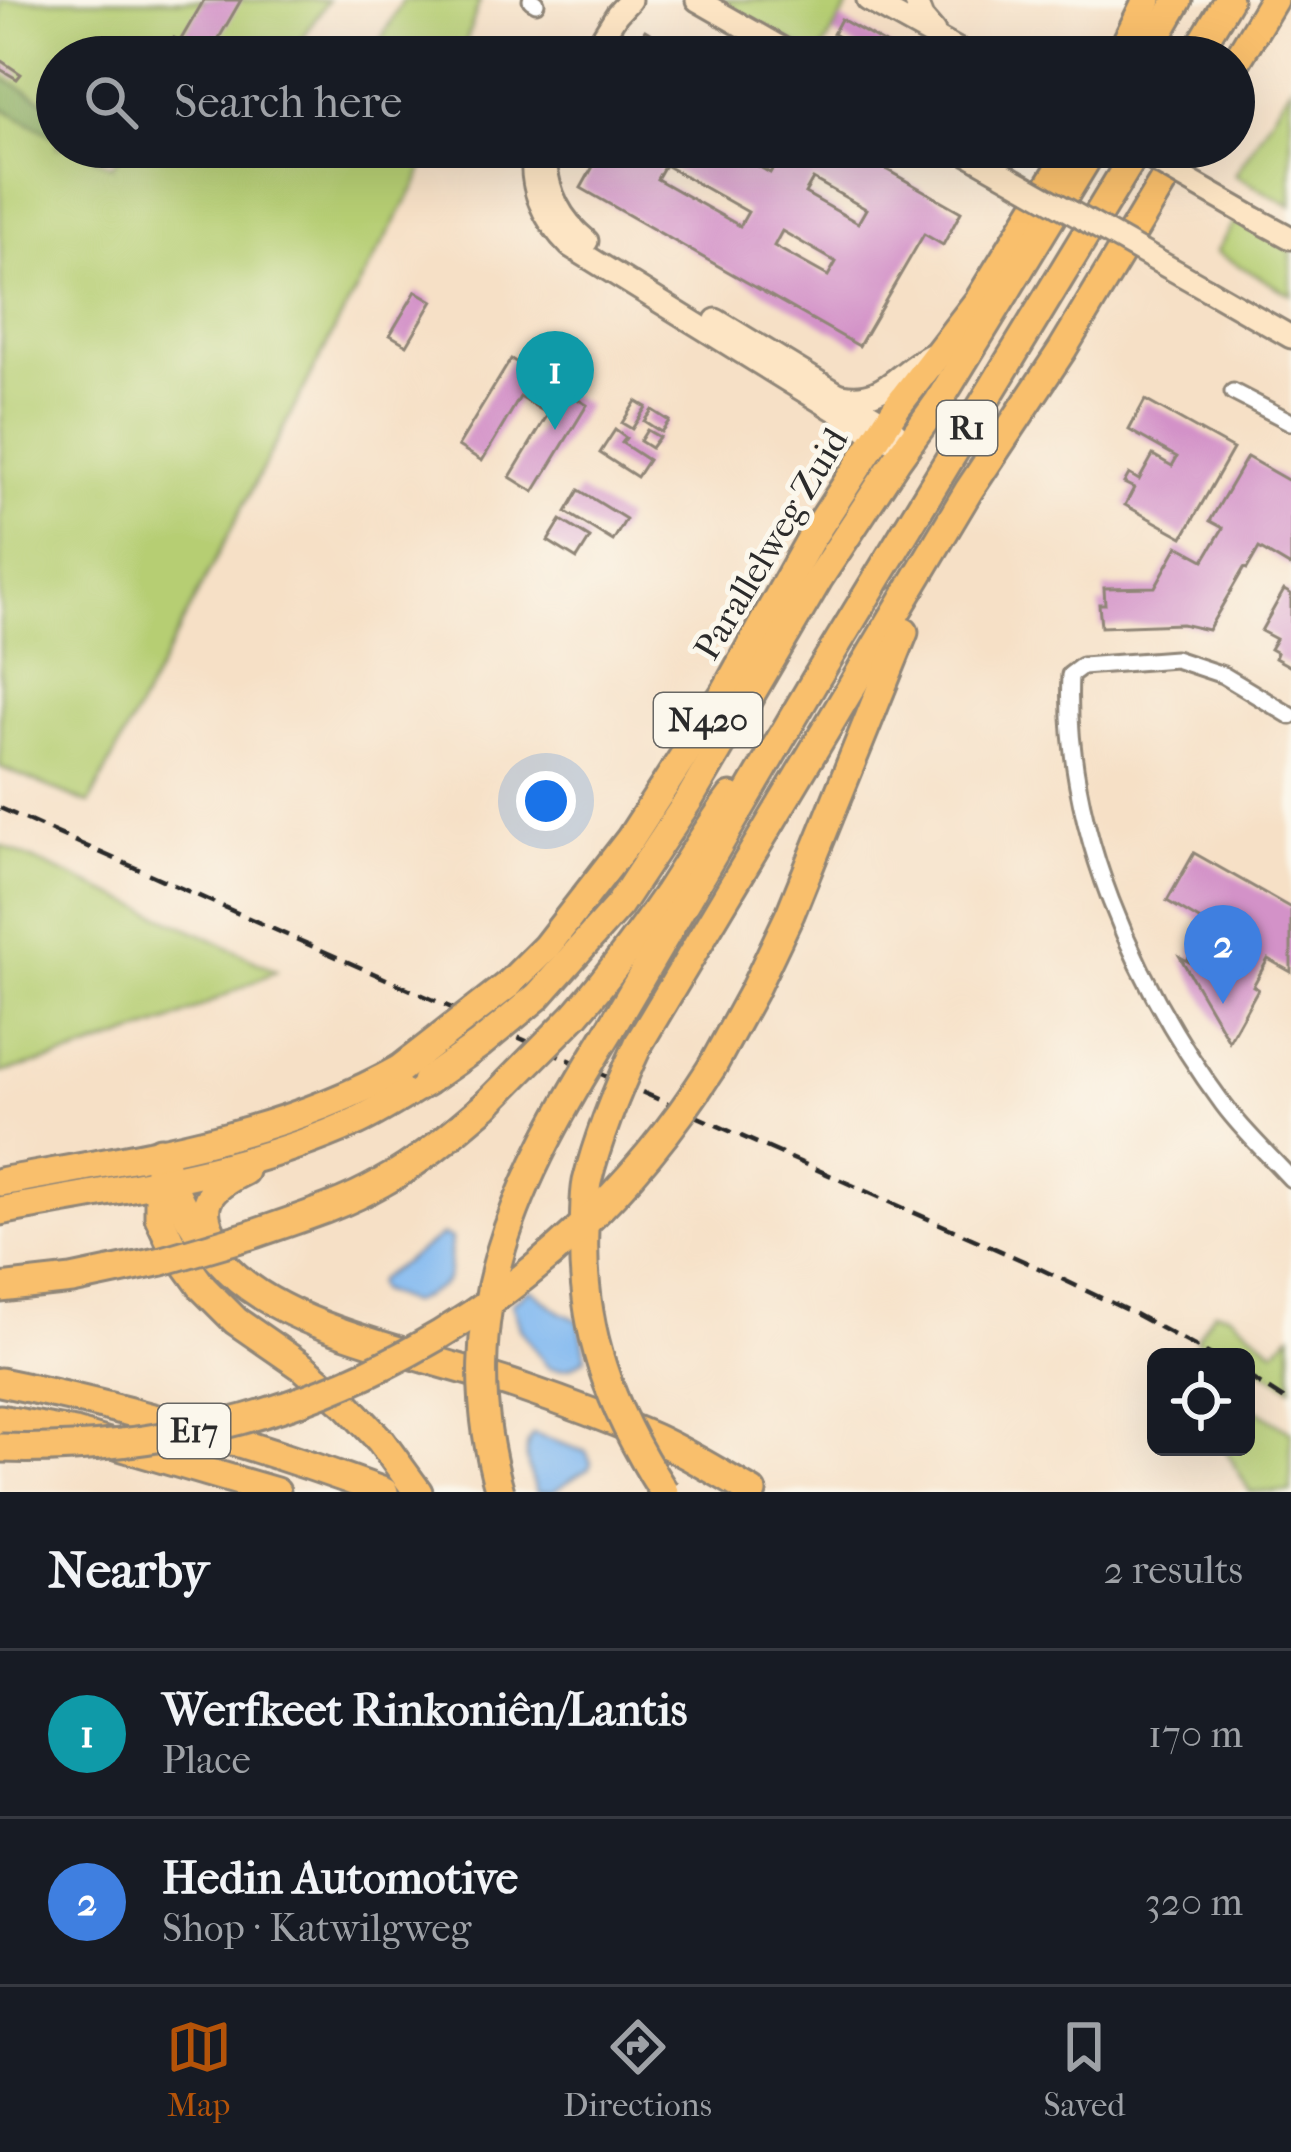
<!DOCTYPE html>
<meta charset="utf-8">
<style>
body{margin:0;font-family:"IM FELL French Canon",serif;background:#242831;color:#f1f3f6}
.controls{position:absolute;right:36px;bottom:36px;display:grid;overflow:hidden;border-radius:18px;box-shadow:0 12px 48px #0002}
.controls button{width:108px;height:108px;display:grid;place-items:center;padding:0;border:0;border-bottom:3px solid #363941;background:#171b24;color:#f1f3f6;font:60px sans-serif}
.you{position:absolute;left:546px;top:801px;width:42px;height:42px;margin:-30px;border:9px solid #fff;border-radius:50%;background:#1a73e8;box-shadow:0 0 0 18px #1a73e833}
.badge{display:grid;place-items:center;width:78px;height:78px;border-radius:50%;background:#b45309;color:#fff;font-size:39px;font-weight:700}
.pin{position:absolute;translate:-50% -99px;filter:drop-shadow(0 3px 6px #0008)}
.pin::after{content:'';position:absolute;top:63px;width:42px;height:36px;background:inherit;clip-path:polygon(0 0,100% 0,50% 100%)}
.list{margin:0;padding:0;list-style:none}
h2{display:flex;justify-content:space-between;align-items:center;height:156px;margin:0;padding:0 48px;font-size:51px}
h2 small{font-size:39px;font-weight:400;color:#9ea1a6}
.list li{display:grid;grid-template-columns:78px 1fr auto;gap:36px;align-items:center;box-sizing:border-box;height:168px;padding:0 48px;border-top:3px solid #363941}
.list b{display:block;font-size:45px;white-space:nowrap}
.list p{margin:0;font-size:39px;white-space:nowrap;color:#9ea1a6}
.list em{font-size:39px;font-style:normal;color:#9ea1a6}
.icon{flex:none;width:66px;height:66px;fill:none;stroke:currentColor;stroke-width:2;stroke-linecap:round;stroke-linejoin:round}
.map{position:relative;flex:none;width:1291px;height:1492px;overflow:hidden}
.search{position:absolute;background:#171b24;box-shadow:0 12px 48px #0002;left:36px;right:36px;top:36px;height:132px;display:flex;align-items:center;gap:30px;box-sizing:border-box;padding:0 42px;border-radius:66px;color:#9ea1a6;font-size:45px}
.sheet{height:492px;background:#171b24}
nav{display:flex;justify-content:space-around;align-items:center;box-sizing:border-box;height:168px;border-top:3px solid #363941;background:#171b24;font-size:33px;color:#9ea1a6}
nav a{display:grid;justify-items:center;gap:6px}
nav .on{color:#b45309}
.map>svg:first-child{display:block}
.green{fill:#b6ce73;stroke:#707c4f;stroke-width:3}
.forest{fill:#90b165;stroke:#5e6e48;stroke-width:3}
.water{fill:#80b8f0;stroke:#56728e;stroke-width:3}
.building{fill:#d392c8;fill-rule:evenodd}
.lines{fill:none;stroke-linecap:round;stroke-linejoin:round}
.street-casing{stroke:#908678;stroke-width:21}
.secondary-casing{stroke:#908678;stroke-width:27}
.highway-casing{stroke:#908678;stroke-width:33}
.street{stroke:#fff;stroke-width:15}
.secondary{stroke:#fde5c4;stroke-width:21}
.highway{stroke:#f9bf6c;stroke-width:27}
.rail{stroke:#2b2b2b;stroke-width:4.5;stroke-dasharray:18 9;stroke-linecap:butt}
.secondary-bridge-casing{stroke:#908678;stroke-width:27;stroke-linecap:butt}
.highway-bridge-casing{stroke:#908678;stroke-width:33;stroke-linecap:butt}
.secondary-bridge{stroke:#fde5c4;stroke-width:21}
.highway-bridge{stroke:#f9bf6c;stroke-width:27}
.labels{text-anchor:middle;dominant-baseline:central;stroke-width:10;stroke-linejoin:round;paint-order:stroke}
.shield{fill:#fbf7ec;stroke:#696865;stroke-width:3}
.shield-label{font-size:33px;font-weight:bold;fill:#2b2b2b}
.street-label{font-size:36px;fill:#2b2b2b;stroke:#fbf7ec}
</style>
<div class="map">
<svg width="1291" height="1492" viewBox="0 0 1291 1492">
<rect width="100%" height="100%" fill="#fbf7ec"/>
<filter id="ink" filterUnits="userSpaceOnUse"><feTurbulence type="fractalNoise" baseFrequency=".00833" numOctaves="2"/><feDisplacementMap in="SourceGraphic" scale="24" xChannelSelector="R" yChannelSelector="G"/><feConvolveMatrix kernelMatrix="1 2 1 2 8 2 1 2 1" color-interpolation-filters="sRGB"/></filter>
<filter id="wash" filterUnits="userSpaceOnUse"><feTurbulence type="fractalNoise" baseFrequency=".004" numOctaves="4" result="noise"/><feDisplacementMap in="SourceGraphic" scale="48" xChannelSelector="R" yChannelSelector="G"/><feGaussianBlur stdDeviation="2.7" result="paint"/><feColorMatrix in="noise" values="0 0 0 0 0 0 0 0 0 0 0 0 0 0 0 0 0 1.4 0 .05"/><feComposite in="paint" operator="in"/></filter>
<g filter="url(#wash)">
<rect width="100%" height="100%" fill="#f6e0c6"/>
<g class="green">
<path d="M0,0H328L300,42L323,57H57V108L0,76Z"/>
<path d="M403,0H480L461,57H371Z"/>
<path d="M718,0H852L818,57Z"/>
<path d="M1291,85V206L1235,175Z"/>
<path d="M0,107L57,137V147H75L112,166L124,147H430L419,180L338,323L89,804L0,767V515L2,512Z"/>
<path d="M1236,219L1291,250V295L1216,252Z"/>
<path d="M0,845L199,933L276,971L171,1021L72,1055L0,1073Z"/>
<path d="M1214,1311L1230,1314L1274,1350L1291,1334V1387L1246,1360V1357H1224L1196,1340Z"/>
<path d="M1246,1403L1291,1432V1492H1250L1224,1447H1246Z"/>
</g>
<path class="forest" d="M0,76L57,108V137L0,107Z"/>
<g class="water">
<path d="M443,1235L451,1239C448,1287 454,1281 410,1303L379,1291L376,1284L379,1279Z"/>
<path d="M530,1289L560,1312L579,1321L586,1357C573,1368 564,1371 548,1367L521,1330L512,1303Z"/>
<path d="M533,1434L586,1452L591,1463L589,1468L552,1492H537C530,1475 520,1449 533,1434Z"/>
</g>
<g id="blocks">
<g class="building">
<path d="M204,0H241L208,57H179L167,49L174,38L180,41Z"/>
<path d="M841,19L893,48L888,57H875L833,34Z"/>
<path d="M645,30L668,44L690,57H629Z"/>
<path d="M0,60L21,74L17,79L0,69Z"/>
<path d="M604,147H725L770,173L778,159L758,147H847L961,212L943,245L924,234L859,346L581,188ZM665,165L748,212L740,226L657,179ZM813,179L866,209L858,223L805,193ZM782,231L836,262L828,276L774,246Z"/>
<path d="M416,291L433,301L407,345L390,335Z"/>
<path d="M511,359L587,405L534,492L510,477L548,414L520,397L482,461L458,446Z"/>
<path d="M1145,400L1233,449L1183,537L1125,505L1134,488L1124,483L1129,474L1139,480L1153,455L1172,466L1177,457L1129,430Z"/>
<path d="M636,401L646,407L632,429L622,423Z"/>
<path d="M652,410L669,421L661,432L644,421Z"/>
<path d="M615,430L626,438L622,443L648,460L637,477L600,453Z"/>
<path d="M647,430L659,437L651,448L640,441Z"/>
<path d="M1247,457L1291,482V567L1259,548L1247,569L1244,568L1208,630L1182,624L1101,627L1099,604H1105L1104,588L1155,587L1178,546L1204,560L1223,528L1210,521Z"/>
<path d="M579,490L626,519L613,541L566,512Z"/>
<path d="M561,520L590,538L577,559L548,541Z"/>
<path d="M1284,590L1291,594V667L1275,658L1277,653L1270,649L1276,639L1261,631Z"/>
<path d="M1194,853L1291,908V972L1268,959L1253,986L1258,989L1229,1041L1180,957L1200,968L1188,959L1191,954L1203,962L1204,960L1191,952L1206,924L1167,901Z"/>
</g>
</g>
</g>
<g filter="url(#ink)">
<use href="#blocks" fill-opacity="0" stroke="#908678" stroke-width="3"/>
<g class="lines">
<g class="street-casing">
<g id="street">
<path d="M531,0L536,3"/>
<path d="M1233,392L1291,422"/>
<path d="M1291,716L1223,675L1175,659L1082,666L1070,675C1063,824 1135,985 1223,1104C1243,1131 1268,1154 1291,1179"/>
</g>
</g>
<g class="secondary-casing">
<g id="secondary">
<path d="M697,0L797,57"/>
<path d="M868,0L971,57"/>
<path d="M915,0L922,18L934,32"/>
<path d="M590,57L617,14L630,0"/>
<path d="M534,147C528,187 542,218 570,246L877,436L890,440"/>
<path d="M956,147L1009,177"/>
<path d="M545,160C548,193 560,219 587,241"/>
<path d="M1254,218L1291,238"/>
<path d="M1207,289L1291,337"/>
<path d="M716,320L886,423L897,434"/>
<path d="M842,395C887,403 897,369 935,353"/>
</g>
</g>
<g class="highway-casing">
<g id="highway">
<path d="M1119,57L1147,0"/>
<path d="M1145,57L1178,0"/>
<path d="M1194,57L1228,0"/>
<path d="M1234,65L1273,0"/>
<path d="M510,983L546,947L630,839L725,692L810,540L898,405L979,300L1057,173"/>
<path d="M538,996L619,905L690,798L819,578L896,461L939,401L1094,147"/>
<path d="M576,1014C609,976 639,935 668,893C689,861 708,828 731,797"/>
<path d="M610,1030L817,677L1139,147"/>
<path d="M639,1043L969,490L1062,350L1184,147"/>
<path d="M712,1067L753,992L790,914L904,632"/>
<path d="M160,1151C174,1196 195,1236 229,1270C292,1334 441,1358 526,1389C567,1403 607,1418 647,1435C683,1450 718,1473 752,1492"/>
<path d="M159,1166V1217L172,1245L203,1288L236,1321L304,1368L347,1405L380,1440L418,1492"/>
<path d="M0,1182C137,1157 277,1138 400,1069"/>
<path d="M0,1211C118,1189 242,1173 353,1123C378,1112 402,1096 426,1082"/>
<path d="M251,1235C294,1220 341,1206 381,1183C420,1162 452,1134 486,1105"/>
<path d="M217,1242C193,1205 209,1188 244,1171"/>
<path d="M0,1288L72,1280L162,1261"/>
<path d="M0,1382C130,1408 259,1446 384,1492"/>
<path d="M0,1419L75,1433L276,1492"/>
</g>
</g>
<use href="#street" class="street"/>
<use href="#secondary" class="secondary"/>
<use href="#highway" class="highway"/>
<g class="rail">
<path d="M0,808L1028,1263L1135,1314L1215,1357"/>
<path d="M1246,1375L1291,1404"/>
</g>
<g class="secondary-bridge-casing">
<g id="secondary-bridge">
<path d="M1130,147L1254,218"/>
<path d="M1009,177L1207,289"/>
</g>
</g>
<g class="highway-bridge-casing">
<g id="highway-bridge">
<path d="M639,1043C618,1088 599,1133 587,1182C584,1197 585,1214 584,1229C580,1330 610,1408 664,1492"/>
<path d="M400,1069L510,983"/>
<path d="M426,1082L480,1044L538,996"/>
<path d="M486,1105L576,1014"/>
<path d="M162,1261L251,1235"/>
<path d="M0,1448C293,1457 556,1313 712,1067"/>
<path d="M500,1492C449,1313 517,1180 610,1030"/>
</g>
</g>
<use href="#secondary-bridge" class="secondary-bridge"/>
<use href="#highway-bridge" class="highway-bridge"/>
</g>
</g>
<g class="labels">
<g class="shield">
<rect x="937" y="401" width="60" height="54" rx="9"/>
<rect x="654" y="693" width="108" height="54" rx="9"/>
<rect x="158" y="1404" width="72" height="54" rx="9"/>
</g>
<g class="shield-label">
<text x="967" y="428">R1</text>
<text x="708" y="720">N420</text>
<text x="194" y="1431">E17</text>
</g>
<g class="street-label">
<text transform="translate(771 544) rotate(-59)">Parallelweg Zuid</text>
</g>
</g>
</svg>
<div class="controls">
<button><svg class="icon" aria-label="locate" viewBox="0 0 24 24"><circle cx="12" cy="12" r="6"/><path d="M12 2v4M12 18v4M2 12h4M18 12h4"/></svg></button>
</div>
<div class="you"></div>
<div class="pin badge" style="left:555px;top:430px;background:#0f9aa8">1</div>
<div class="pin badge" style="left:1223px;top:1004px;background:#3f7fe0">2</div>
<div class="search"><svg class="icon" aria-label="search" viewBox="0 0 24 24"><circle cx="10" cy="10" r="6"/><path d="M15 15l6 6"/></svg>Search here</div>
</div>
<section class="sheet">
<h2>Nearby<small>2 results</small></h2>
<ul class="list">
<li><span class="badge" style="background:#0f9aa8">1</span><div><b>Werfkeet Rinkoniên/Lantis</b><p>Place</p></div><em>170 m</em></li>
<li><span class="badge" style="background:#3f7fe0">2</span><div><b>Hedin Automotive</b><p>Shop · Katwilgweg</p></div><em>320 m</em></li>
</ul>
</section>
<nav>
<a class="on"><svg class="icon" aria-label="map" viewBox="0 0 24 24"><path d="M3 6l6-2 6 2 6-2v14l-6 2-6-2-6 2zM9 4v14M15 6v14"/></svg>Map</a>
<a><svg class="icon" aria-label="directions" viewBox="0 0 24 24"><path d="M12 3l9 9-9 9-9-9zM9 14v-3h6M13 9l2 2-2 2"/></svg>Directions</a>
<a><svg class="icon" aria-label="saved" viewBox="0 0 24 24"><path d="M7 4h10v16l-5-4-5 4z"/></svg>Saved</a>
</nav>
